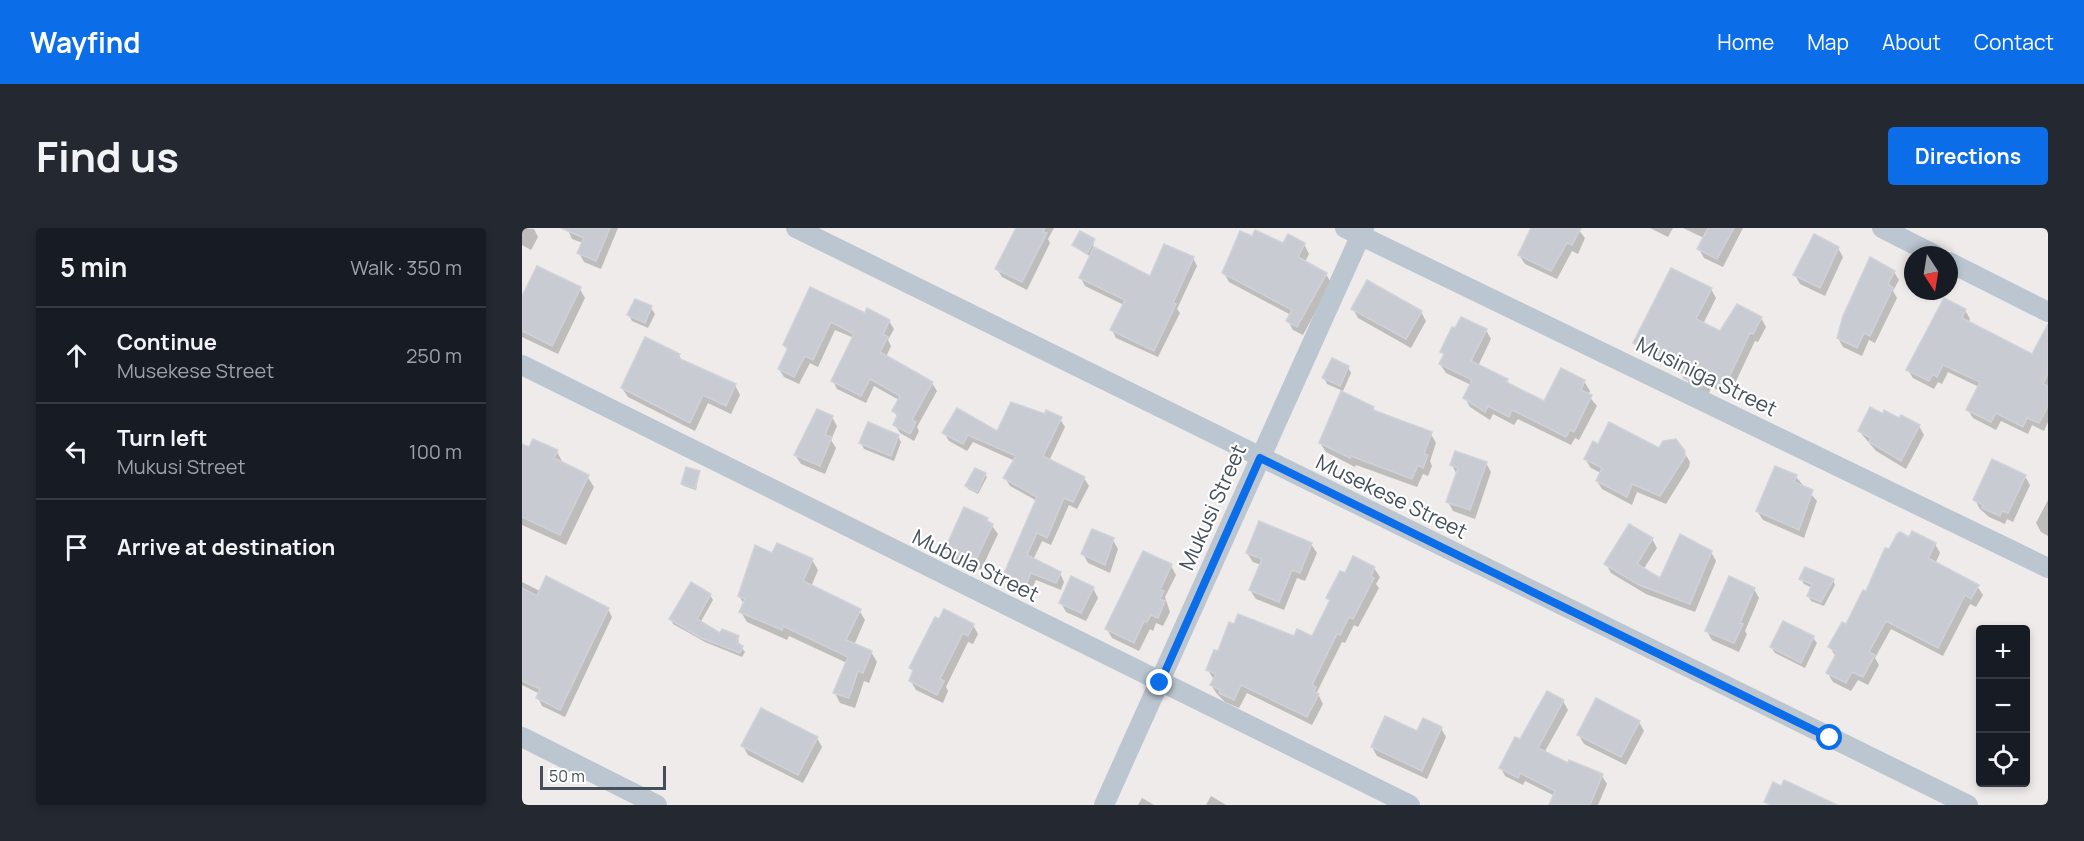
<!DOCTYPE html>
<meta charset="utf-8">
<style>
body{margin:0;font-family:Manrope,sans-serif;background:#242831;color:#f1f3f6}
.controls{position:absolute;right:18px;bottom:18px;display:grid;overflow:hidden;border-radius:6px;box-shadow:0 3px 9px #0003}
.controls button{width:54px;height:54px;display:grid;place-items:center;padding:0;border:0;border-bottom:2px solid #363941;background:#171b24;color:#f1f3f6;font:30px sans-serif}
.compass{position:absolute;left:1382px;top:18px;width:54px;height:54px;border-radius:50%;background:#171b24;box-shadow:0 3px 9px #0003;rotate:168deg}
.scale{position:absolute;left:18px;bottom:15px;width:126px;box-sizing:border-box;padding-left:6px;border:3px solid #434f5a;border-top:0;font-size:16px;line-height:21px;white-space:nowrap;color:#434f5a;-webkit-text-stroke:4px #fff;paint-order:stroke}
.stop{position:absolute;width:18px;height:18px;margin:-14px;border:4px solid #0c6de9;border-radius:50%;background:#fff}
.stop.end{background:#0c6de9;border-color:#fff;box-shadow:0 2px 6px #0008}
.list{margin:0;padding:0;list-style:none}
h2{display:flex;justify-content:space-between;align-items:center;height:78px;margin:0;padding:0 24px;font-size:26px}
h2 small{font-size:20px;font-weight:400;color:#9ea1a6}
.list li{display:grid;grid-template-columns:39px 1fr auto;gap:18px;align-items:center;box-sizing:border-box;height:96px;padding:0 24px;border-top:2px solid #363941}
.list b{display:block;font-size:22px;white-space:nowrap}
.list p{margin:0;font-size:20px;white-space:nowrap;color:#9ea1a6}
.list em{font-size:20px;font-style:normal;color:#9ea1a6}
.icon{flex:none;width:33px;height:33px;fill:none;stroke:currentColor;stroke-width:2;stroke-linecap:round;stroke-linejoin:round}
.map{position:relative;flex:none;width:1526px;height:577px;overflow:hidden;border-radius:6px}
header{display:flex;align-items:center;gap:36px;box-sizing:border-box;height:84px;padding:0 30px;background:#0c6de9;color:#fff}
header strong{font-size:28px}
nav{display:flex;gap:33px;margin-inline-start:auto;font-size:21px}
.intro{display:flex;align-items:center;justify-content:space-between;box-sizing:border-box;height:144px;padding:0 36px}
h1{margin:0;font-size:42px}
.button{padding:15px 27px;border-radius:6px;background:#0c6de9;color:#fff;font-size:21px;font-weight:700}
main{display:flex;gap:36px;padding:0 36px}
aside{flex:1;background:#171b24;border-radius:6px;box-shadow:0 3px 9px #0003}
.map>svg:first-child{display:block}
.shadow{fill:#0003}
.building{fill:#c8cbd1;stroke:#cfd2d8;stroke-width:1.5}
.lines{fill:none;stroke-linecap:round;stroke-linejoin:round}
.minor{stroke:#bbc6d0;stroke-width:20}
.route{stroke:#0c6de9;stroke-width:8}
.labels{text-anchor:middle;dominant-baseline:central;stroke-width:4.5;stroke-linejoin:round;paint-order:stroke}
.street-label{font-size:21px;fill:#434f5a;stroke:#fff}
</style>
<header>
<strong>Wayfind</strong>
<nav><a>Home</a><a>Map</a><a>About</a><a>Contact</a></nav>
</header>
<div class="intro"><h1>Find us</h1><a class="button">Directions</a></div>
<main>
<aside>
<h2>5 min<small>Walk · 350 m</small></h2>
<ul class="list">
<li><svg class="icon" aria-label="ahead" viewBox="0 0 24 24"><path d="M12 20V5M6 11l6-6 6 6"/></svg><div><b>Continue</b><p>Musekese Street</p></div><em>250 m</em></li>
<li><svg class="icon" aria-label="left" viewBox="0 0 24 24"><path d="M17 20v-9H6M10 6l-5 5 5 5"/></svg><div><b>Turn left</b><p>Mukusi Street</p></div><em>100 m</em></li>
<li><svg class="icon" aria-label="arrive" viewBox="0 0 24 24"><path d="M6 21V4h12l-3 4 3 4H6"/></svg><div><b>Arrive at destination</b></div></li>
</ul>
</aside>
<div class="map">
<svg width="1526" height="577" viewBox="0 0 1526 577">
<rect width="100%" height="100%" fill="#efebeb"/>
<g class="shadow">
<path d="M0,0L12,1L16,9L9,22L0,17Z"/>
<path d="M45,0H96L79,41L62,34L57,25L61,15L50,11Z"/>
<path d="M495,0H532L526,11L528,15L505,62L480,49L475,41Z"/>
<path d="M1010,0H1055L1063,10L1056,26L1050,23L1035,51L1003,36L997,27Z"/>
<path d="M1128,0H1151L1146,9Z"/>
<path d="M1161,0H1221L1201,39L1182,30L1177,21L1182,10Z"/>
<path d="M730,10L762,17L782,16L787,26L783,34L804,46L809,55L781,107L771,102L766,93L769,87L707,54L702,45Z"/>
<path d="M572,12L571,20L629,50L671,30L675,38L655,81L658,85L636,129L594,110L590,102L602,77L563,58L559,50L569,29L551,17Z"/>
<path d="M1316,20L1321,29L1303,68L1278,56L1273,47Z"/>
<path d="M1372,44L1377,52L1371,63L1375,70L1353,115L1347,112L1340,128L1321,119L1316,110Z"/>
<path d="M58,61L63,70L36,126L0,109V68Z"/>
<path d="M289,61L344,87L367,93L372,101L366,112L369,118L364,129L410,155L415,163L395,199L397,203L392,213L378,205L373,197L376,191L372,183L377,172L352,158L344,175L315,161L311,153L332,110L313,102L296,139L288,135L277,156L262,149L257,141L266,123L262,117Z"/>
<path d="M1189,61L1194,70L1181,96L1198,105L1239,90L1244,99L1236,114L1233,113L1207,168L1190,159L1185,168L1168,159L1164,148L1118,124L1113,115Z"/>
<path d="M114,73L129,80L133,86L126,100L110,93L107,87Z"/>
<path d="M831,81L899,84L904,93L889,120L836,90Z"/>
<path d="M1443,82L1448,91L1446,95L1511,128L1526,118V194L1522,203L1510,197L1506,206L1479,193L1474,202L1451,190L1446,182L1457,159L1426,144L1420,156L1416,154L1412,161L1391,150L1386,142Z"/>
<path d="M964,102L969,111L956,138L985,152L988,158L1023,175L1062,153L1068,163L1066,167L1075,178L1057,212L1053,210L1049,217L996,191L992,197L971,186L968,192L948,179L943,170L949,157L924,145L918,136L922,129L920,124Z"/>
<path d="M157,127L160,133L213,157L218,167L209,186L186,175L173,203L106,169L100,160Z"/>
<path d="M826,139L829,145L821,163L805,156L802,150Z"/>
<path d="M851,180L853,185L909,206L914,215L908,233L910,238L906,248L901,246L895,259L834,237L833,239L804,224L798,215Z"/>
<path d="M523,188L538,191L543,199L527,233L562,250L567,258L555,281L547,277L529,317L520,313L511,332L538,345L542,354L539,362L514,352L507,367L486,358L481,350L515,273L488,258L483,250L493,233L451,214L445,223L427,213L422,205H475Z"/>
<path d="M1361,188L1397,198L1402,207L1384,241L1354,223L1337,203Z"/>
<path d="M310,189L315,198L309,212L314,220L303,246L279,236L273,227Z"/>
<path d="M376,208L379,214L372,233L342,221L339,215Z"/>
<path d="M0,217L8,221L35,224L41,235L65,248L72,259L44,317L0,297Z"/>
<path d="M1138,222L1162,224L1168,234L1167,239L1144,276L1115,264L1110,277L1080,261L1075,253L1079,245L1069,240L1063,231Z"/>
<path d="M964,235L969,244L953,291L931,283L926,274L935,247L930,237Z"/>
<path d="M177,244L174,262L162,258L160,256Z"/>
<path d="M463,247L465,249L456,266L446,261L445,258Z"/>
<path d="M1503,248L1508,257L1491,294L1485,291L1483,296L1467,289L1458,281L1453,272Z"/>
<path d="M1274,249L1295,273L1282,310L1241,292L1235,283Z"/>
<path d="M1526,272V308L1519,304L1514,295Z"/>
<path d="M465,291L476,306L459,342L429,332L424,322Z"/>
<path d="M1130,311L1135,320L1121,342L1139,353L1189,324L1194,333L1173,384L1124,366L1089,345L1084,336Z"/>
<path d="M1388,311L1413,316L1418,325L1413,336L1455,358L1461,367L1454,379L1448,376L1421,428L1369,401L1353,430L1357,437L1346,457L1336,452L1329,463L1311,454L1305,444L1314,429L1308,419L1325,398L1368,323Z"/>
<path d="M591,312L596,321L588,345L566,335L561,326Z"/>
<path d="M789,316L795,325L783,353L775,350L762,382L734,371L728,362L739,337L731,334L725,325Z"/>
<path d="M251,327L290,332L296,342L289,359L337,382L343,392L332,417L349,424L355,434L347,455L342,453L333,480L318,475L313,465L325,435L267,408L265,412L225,394L219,384L222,376L217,368Z"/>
<path d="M649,338L654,347L643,369L648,384L641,398L634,395L631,403L628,401L617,423L590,410L585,401Z"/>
<path d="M852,340L858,349L854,356L857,360L836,399L832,397L823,415L820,414L795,464L801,476L790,497L725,465L717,480L703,474L695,466L689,457L692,452L686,442L773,410H790L809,375L806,370L823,347Z"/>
<path d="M1279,351L1311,352L1313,357L1302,378L1289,373L1286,368L1290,360L1282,356Z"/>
<path d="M0,354L18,363L86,381L90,389L43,489L20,478L16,470L18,466L0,457Z"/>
<path d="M571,360L576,370L564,393L544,384L539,375Z"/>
<path d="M1232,361L1237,370L1223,403L1225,406L1217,424L1190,412L1184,402Z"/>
<path d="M188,367L191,372L178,395L199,407L216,409L217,417L223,424L220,429L183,414L151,396L149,391Z"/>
<path d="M451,397L456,406L451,416L446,414L424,459L426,463L421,475L394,462L388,452L392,445L389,440Z"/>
<path d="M1291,410L1295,415L1283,440L1253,425L1249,419Z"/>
<path d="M1041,473L1046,482L1022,525L1046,537L1080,548L1085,556L1076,577H1029L1033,568L1003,553L1001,557L983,548L979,540L998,513Z"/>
<path d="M1117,494L1122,503L1104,537L1062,516L1057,507Z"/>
<path d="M919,500L924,509L905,551L855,528L850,519Z"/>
<path d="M295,510L300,519L281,555L226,527L221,518Z"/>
<path d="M689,568L704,577H684Z"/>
<path d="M620,570L632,577H616Z"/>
</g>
<g class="building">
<path d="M39,0H88L74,33L55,25L62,10Z"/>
<path d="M494,0H523L521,4L525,5L500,54L473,41Z"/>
<path d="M1009,0H1059L1050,17L1045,15L1029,43L996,27Z"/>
<path d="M1186,0H1212L1195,31L1175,21Z"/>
<path d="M733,2L761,15L766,6L783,15L776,29L805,45L775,99L764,93L770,82L700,45L718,3L730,8Z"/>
<path d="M558,3L573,11L565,26L550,17Z"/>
<path d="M1292,6L1317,19L1298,60L1271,47Z"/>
<path d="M642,16L672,29L651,75L654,76L632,123L588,102L603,72L557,50L572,19L628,48Z"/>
<path d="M1348,29L1373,43L1366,56L1371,60L1348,108L1342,105L1335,120L1315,110L1321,88Z"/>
<path d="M15,38L59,59L30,118L0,103V68Z"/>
<path d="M1149,40L1190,60L1174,91L1198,103L1215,76L1240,89L1231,106L1228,105L1202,160L1184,151L1180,159L1161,150L1165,143L1111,115Z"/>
<path d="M845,52L900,83L884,111L829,81Z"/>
<path d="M288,59L343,85L345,80L368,92L361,106L366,109L358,124L411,154L390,192L394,194L388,206L371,197L376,186L370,183L378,168L348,151L339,168L309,153L332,106L309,94L291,132L283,128L272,149L256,141L266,120L261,117Z"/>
<path d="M1422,70L1444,81L1440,90L1510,126L1526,96V145L1521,156L1526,158V178L1517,195L1505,190L1501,199L1474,185L1469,194L1444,182L1458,154L1421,137L1415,149L1411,146L1407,153L1384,142Z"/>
<path d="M113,71L130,78L123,95L105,87Z"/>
<path d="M939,89L965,101L949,133L986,151L984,154L1022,173L1039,140L1063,152L1059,162L1070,167L1052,204L1048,202L1044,209L990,182L987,189L966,178L963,184L941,170L950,152L917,136L922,126L918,124L930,99L933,100Z"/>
<path d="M123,109L158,126L156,130L214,156L204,178L181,167L168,195L99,160Z"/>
<path d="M810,130L827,138L818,158L800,150Z"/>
<path d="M819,163L852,179L851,182L910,204L902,226L906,227L901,240L896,237L890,251L829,228L828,230L797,215Z"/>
<path d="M489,174L523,186L524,182L540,189L521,228L563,249L551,274L542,270L525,310L515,305L505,327L539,344L534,355L509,345L503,359L480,350L515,269L481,250L494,228L446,207L441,216L420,205L435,180L475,203Z"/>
<path d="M1348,179L1361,186L1362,182L1377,190L1379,187L1398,197L1379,233L1347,214L1349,210L1336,203Z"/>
<path d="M295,181L311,188L303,207L310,209L298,238L272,227Z"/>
<path d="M346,194L377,207L369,228L337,215Z"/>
<path d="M1087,194L1137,220L1141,213L1154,211L1163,223V229L1138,268L1110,256L1105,269L1074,253L1080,240L1062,231L1071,213L1076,216Z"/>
<path d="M11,211L36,222L32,230L67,247L38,307L0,289V216L7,219Z"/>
<path d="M933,223L965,234L948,282L924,274L936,240L928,237Z"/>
<path d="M1470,231L1504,247L1486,285L1480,283L1478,288L1460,280L1461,277L1451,272Z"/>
<path d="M1253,238L1275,247L1272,254L1291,262L1277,302L1234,283Z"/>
<path d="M164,239L178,243L173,260L159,256Z"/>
<path d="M453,240L464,245L455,264L443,258Z"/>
<path d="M442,279L466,290L465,293L471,296L453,334L422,323Z"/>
<path d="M737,293L790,315L778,345L770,342L757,374L727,362L740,331L724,325Z"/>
<path d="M1107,296L1131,310L1115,336L1138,350L1158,306L1190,323L1168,376L1117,357L1082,336Z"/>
<path d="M570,301L592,310L583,337L559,326Z"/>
<path d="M1390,303L1414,315L1406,330L1457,357L1449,371L1443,367L1416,420L1364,393L1347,424L1353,427L1341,449L1330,444L1324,455L1304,445L1315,424L1306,419L1320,394L1324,396L1341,362L1344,363L1363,320L1367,321L1375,306L1378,304L1387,309Z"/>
<path d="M255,315L291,331L281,353L339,381L324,412L350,423L341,445L336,443L327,470L311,465L326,429L261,398L260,402L217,384L223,371L216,368L233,317L250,325Z"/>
<path d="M621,323L650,336L638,362L642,363L638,371L643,373L636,390L629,387L625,394L622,393L612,415L583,401Z"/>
<path d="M831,328L853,339L849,348L852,350L831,391L827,389L818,407L815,406L790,457L794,459L792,464L797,466L785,489L719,457L712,472L697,465L698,462L688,457L694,446L684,442L692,422L696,423L707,394L712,396L716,386L772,408L775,401L790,408L808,372L804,370L818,343L823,345Z"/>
<path d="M1283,339L1312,351L1299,374L1285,368L1290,356L1277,351Z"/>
<path d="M24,348L87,380L38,482L14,470L18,461L0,453V360L15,368Z"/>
<path d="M549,348L572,359L559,385L537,375Z"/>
<path d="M1207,348L1233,360L1218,395L1221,396L1212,415L1183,403Z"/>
<path d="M169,354L189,366L175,391L198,405L200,401L217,408L214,414L221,418L218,425L179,410L147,391Z"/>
<path d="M422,381L452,396L446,408L441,405L418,451L422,453L415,467L387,453L391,442L387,440L413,389L417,391Z"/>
<path d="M1261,393L1292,408L1279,435L1248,419Z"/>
<path d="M1025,463L1042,472L1016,520L1046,535L1047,532L1081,546L1068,577H1027L1033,563L998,545L996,550L977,540L993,509L998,511Z"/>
<path d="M1074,470L1118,493L1099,529L1055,507Z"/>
<path d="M239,480L296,509L276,547L219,518Z"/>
<path d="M863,488L895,503L901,490L920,499L900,543L849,519Z"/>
<path d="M1262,552L1315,577H1249L1242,574L1251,554L1259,558Z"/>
</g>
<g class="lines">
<g class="minor">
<path d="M274,0L1446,577"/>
<path d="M823,0L1526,340"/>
<path d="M1360,0L1413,27"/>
<path d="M1427,34L1526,84"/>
<path d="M0,137L888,577"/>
<path d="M0,509L135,577"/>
<path d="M582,577L842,0"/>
</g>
</g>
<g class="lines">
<path class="route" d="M638,455L738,230L1308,510"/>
</g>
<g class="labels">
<g class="street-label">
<text transform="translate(1185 148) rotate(26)">Musiniga Street</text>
<text transform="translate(870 268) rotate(26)">Musekese Street</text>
<text transform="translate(690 279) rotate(-66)">Mukusi Street</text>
<text transform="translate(454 337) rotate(26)">Mubula Street</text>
</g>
</g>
</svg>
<div class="controls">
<button>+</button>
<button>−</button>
<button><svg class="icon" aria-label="locate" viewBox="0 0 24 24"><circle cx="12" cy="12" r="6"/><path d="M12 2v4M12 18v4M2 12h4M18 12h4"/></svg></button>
</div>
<svg class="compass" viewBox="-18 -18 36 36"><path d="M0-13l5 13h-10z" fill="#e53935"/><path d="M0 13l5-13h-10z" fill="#9ea1a6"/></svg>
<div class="scale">50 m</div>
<div class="stop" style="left:1308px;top:510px"></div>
<div class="stop end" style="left:638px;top:455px"></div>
</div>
</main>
